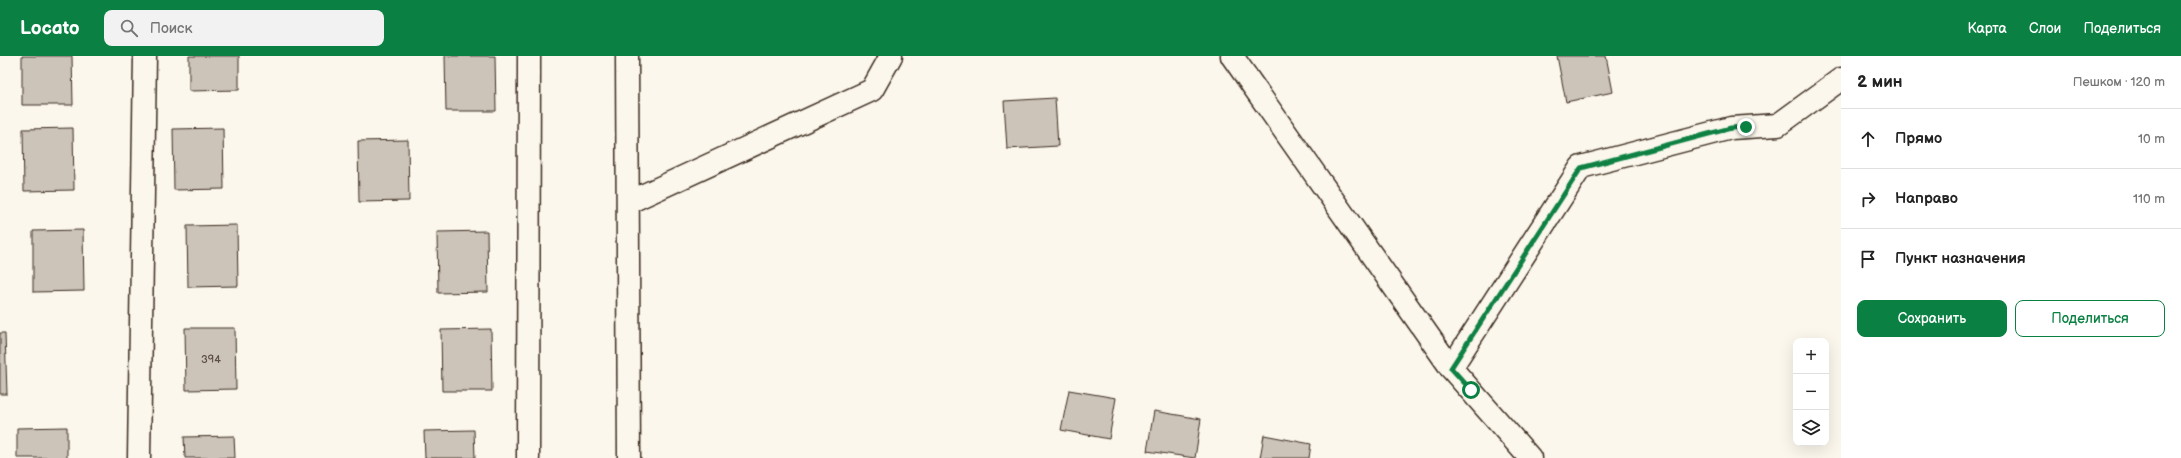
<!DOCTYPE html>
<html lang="ru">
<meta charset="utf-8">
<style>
body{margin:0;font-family:"Balsamiq Sans",sans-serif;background:#f2f2f2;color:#222}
.controls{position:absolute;right:12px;bottom:12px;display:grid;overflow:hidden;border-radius:8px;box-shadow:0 4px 16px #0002}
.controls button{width:36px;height:36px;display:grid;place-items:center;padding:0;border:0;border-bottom:1px solid #e0e0e0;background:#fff;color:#222;font:20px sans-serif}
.stop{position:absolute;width:12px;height:12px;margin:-9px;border:3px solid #0b8043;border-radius:50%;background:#fff}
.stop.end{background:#0b8043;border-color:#fff;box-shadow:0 1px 4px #0008}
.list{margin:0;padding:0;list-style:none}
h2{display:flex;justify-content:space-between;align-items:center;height:52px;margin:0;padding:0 16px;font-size:17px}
h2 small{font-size:13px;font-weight:400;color:#767676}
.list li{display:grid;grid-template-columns:26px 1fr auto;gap:12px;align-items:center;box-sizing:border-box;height:60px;padding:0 16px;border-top:1px solid #e0e0e0}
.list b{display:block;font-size:15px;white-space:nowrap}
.list em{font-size:13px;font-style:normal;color:#767676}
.actions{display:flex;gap:8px;padding:12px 16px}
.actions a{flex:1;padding:9px 0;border:1px solid #0b8043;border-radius:8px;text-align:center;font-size:14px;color:#0b8043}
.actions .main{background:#0b8043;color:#fff}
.icon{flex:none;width:22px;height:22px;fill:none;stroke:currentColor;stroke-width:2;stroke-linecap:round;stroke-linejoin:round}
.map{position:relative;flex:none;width:1841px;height:402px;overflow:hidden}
header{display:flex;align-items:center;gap:24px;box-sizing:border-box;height:56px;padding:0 20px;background:#0b8043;color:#fff}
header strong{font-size:19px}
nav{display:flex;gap:22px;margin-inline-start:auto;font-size:14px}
.search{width:280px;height:36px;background:#f2f2f2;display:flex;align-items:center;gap:10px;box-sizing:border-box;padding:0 14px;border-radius:8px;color:#767676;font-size:15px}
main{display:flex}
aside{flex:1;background:#fff}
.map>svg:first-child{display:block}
.building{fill:#ccc4b9;stroke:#3b2a1e}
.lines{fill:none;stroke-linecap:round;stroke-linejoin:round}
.street-casing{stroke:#3b2a1e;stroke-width:25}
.street{stroke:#fbf7ec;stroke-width:22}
.route{stroke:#0b8043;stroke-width:5}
.labels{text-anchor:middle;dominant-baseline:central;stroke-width:3.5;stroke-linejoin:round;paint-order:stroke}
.number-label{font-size:11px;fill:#5f5045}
</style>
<header>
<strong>Locato</strong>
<div class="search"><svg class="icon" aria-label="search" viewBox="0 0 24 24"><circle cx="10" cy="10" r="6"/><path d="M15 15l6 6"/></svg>Поиск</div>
<nav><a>Карта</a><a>Слои</a><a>Поделиться</a></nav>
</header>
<main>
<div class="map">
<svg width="1841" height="402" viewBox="0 0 1841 402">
<rect width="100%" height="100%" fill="#fbf7ec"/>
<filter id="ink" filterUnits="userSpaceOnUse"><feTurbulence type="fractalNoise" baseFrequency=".025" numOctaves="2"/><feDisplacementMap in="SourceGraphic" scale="8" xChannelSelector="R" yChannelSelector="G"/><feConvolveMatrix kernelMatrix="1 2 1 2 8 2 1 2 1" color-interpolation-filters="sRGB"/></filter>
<g filter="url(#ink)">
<g class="building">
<path d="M22,0H72L73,49H22Z"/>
<path d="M189,0H239V34L189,35Z"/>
<path d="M445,0H495L496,55H446Z"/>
<path d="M1557,0H1606L1613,36L1566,46Z"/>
<path d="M1055,42L1058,90L1007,93L1004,45Z"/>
<path d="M73,72L74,134L24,135L23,73Z"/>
<path d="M223,72L224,133L174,134L173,73Z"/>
<path d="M408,84L409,145L359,146L358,85Z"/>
<path d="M237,169L238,230L188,231L187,170Z"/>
<path d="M83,174L84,235L33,236V175Z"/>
<path d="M487,175L488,236L438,237L437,176Z"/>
<path d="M185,272H235L236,333L186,334Z"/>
<path d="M491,273L492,335H442L441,274Z"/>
<path d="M0,277H5L7,338H0Z"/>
<path d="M1069,334L1116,342L1109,383L1061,374Z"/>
<path d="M1154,355L1201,363L1195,402L1147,395Z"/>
<path d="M67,371V402H17V372Z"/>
<path d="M474,374L475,402H425L424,375Z"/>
<path d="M1264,379L1311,388L1309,402H1260Z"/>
<path d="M234,380L235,402H185L184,381Z"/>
</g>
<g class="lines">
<g class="street-casing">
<g id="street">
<path d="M627,0L629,402"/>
<path d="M1232,0L1451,312L1530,402"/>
<path d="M629,146L872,34L891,0"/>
<path d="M1451,312L1581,111L1731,72L1778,69L1841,23"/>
<path d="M139,402L145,0"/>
<path d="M528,402L529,0"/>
</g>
</g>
<use href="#street" class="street"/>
</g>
</g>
<g class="lines" filter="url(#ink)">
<path class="route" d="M1471,334L1451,312L1581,112L1731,72L1746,71"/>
</g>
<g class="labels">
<g class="number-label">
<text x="211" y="303">394</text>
</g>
</g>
</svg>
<div class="controls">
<button>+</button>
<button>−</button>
<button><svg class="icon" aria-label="layers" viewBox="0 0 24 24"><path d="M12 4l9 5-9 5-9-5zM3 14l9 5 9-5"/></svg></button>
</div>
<div class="stop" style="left:1471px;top:334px"></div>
<div class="stop end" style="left:1746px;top:71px"></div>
</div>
<aside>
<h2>2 мин<small>Пешком · 120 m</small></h2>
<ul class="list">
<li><svg class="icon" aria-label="ahead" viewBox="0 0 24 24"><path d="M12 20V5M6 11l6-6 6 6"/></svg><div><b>Прямо</b></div><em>10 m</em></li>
<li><svg class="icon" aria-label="right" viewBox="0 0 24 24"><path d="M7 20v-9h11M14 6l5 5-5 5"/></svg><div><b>Направо</b></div><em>110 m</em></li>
<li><svg class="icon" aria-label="arrive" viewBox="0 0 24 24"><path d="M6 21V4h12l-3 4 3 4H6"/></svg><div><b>Пункт назначения</b></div></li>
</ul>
<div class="actions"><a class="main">Сохранить</a><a>Поделиться</a></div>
</aside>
</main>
